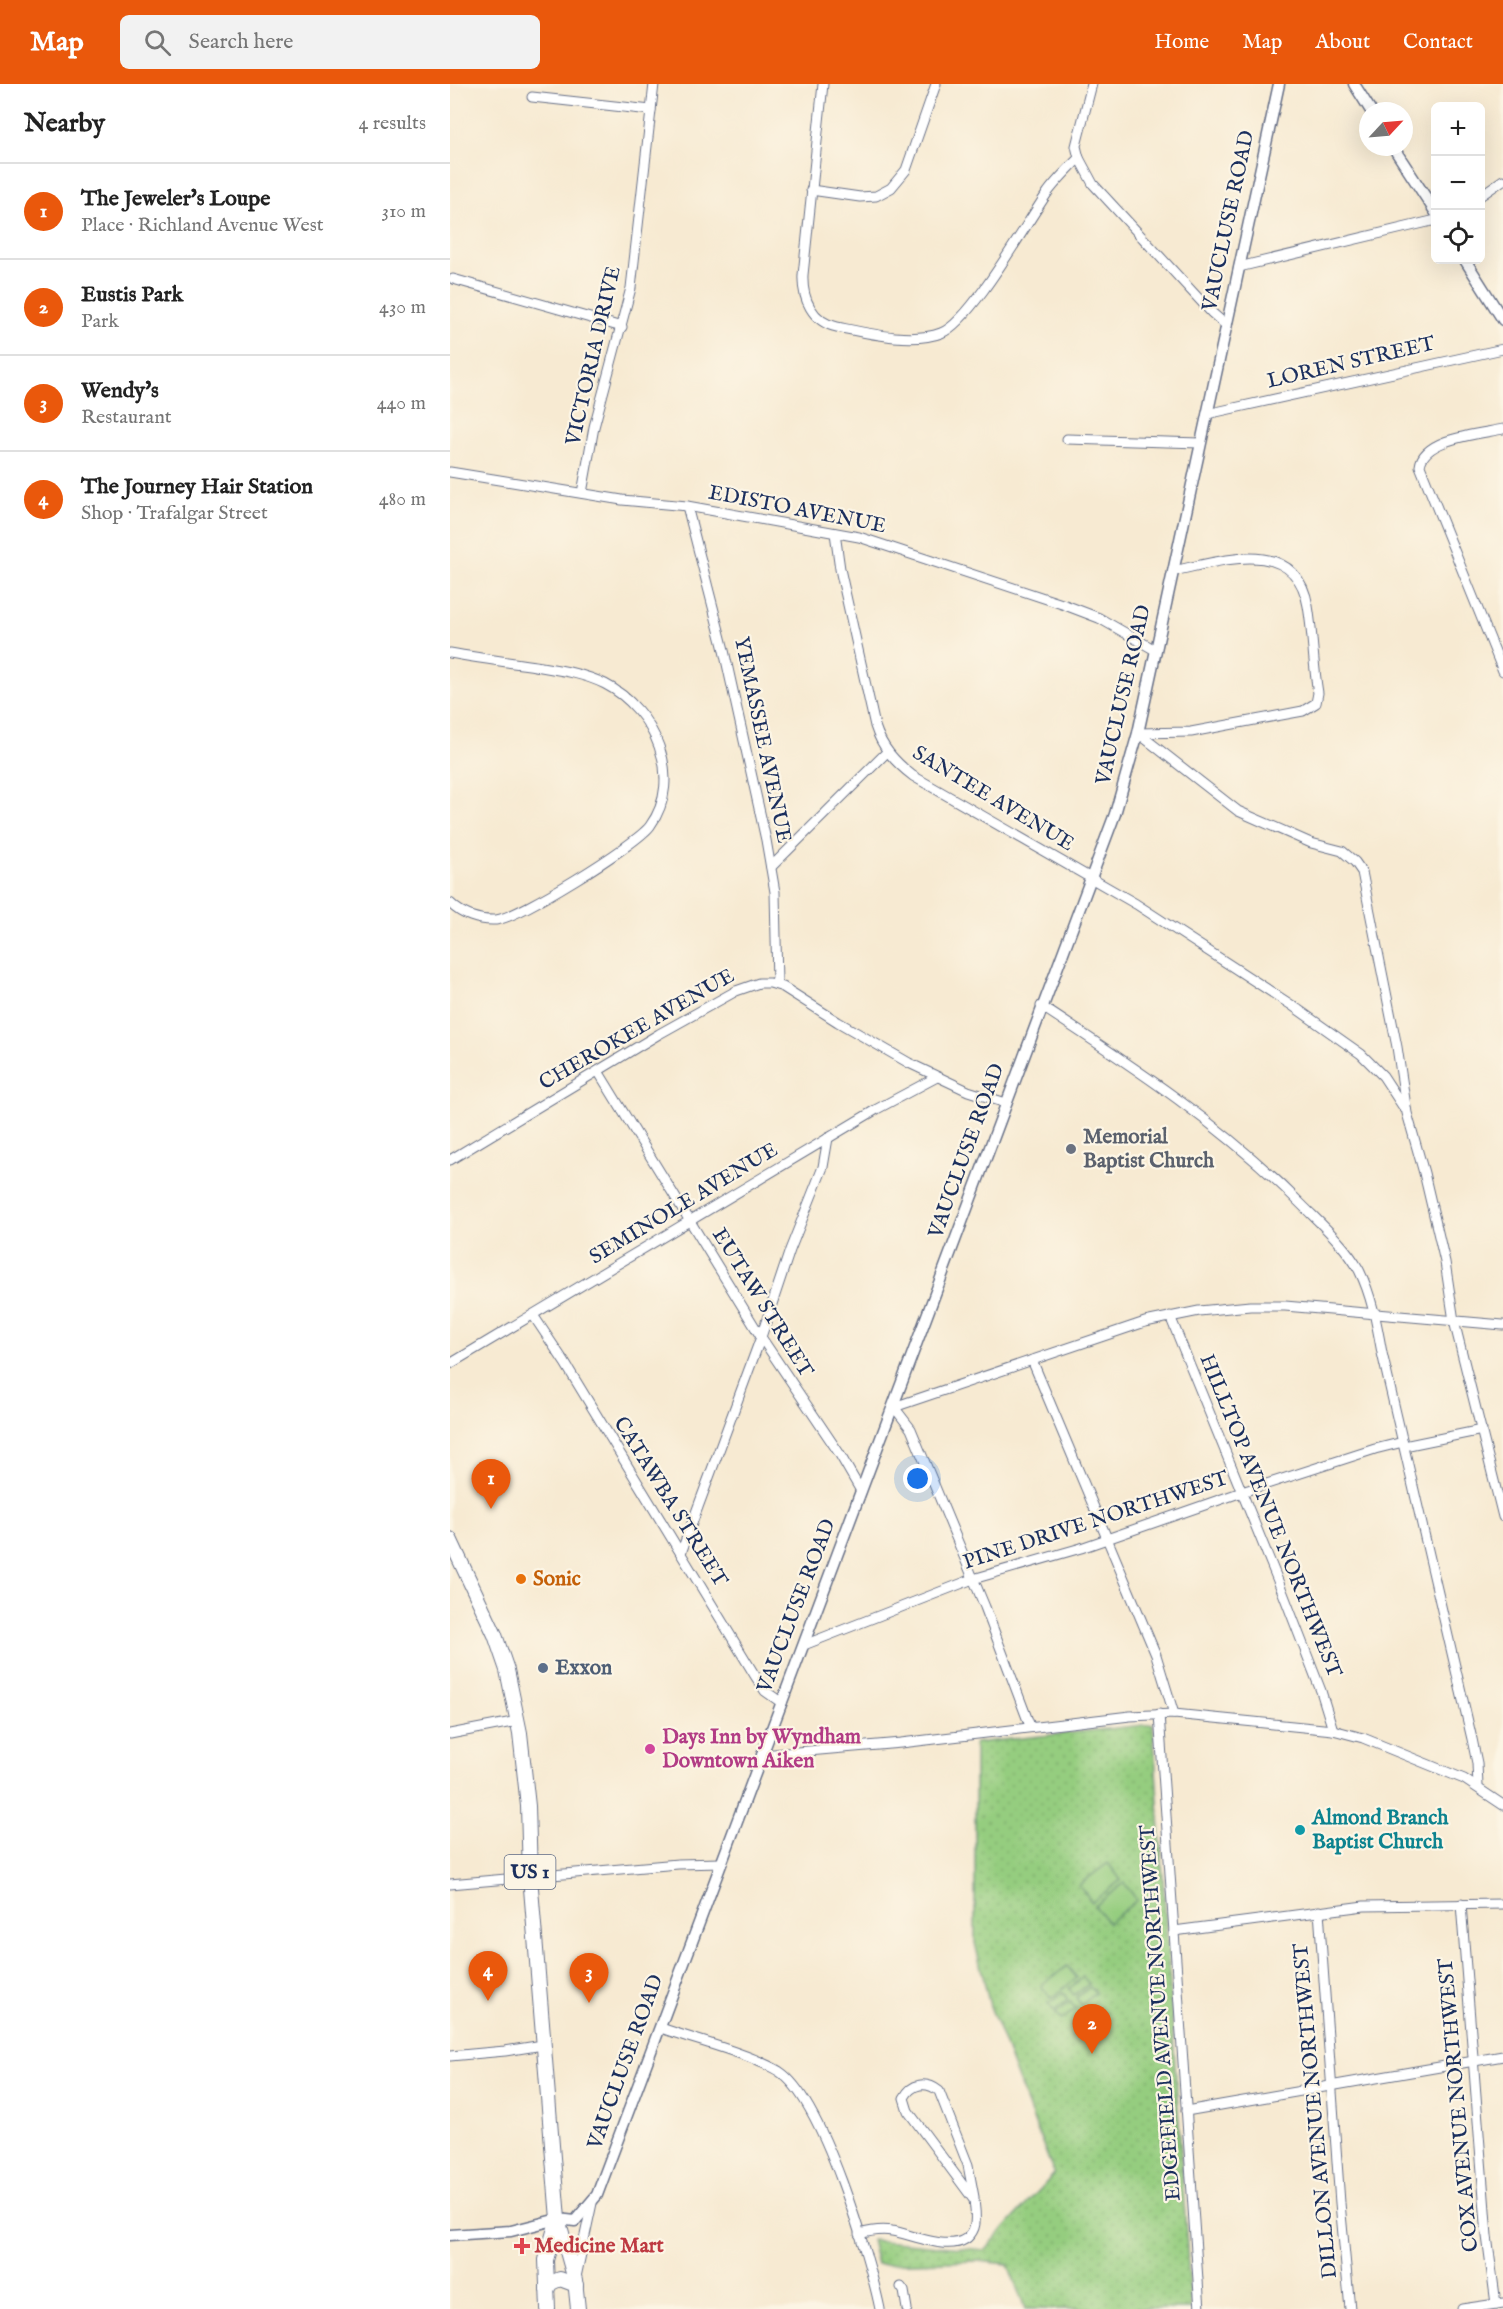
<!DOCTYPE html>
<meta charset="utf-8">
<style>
body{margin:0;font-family:"IM FELL English",serif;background:#f2f2f2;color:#222}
.controls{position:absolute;right:18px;top:18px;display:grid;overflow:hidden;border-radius:9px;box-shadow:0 6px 24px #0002}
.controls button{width:54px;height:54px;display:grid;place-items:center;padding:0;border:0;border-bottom:2px solid #e0e0e0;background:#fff;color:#222;font:30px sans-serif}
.compass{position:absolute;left:909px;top:18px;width:54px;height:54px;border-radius:50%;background:#fff;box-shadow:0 6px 24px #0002;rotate:64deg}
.you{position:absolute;left:468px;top:1395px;width:21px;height:21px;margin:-15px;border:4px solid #fff;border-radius:50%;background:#1a73e8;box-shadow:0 0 0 9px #1a73e833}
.badge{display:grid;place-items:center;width:39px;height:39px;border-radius:50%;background:#ea580c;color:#fff;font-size:20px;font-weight:700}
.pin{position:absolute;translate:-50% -50px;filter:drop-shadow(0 2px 3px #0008)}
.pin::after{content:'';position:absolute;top:32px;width:21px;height:18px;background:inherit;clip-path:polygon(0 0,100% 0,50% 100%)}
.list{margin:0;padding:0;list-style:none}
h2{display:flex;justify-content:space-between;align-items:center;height:78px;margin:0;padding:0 24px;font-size:26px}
h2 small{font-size:20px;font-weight:400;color:#767676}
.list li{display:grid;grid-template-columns:39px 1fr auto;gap:18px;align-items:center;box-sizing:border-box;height:96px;padding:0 24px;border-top:2px solid #e0e0e0}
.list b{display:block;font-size:22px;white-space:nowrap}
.list p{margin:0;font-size:20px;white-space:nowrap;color:#767676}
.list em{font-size:20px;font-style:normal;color:#767676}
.icon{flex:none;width:33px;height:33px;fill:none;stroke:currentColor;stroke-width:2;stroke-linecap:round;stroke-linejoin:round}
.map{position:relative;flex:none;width:1053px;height:2225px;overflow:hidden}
header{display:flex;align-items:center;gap:36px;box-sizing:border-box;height:84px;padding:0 30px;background:#ea580c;color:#fff}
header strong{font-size:28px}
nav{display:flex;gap:33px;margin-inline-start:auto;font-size:21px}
.search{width:420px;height:54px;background:#f2f2f2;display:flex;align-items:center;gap:15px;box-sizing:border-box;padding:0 21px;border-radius:9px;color:#767676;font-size:22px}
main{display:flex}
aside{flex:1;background:#fff}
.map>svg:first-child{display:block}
.grass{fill:url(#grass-dots);stroke:#587e6e;stroke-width:1.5}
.garden{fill:#95cd7f;stroke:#587e6e;stroke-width:1.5}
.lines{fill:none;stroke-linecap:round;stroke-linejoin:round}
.minor-casing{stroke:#687087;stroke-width:11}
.tertiary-casing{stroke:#687087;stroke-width:13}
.primary-casing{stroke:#687087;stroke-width:16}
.minor{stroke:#fff;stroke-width:9}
.tertiary{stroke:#fff;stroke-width:10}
.primary{stroke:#fff;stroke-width:14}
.worship-dot{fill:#6b7280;stroke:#fcf5e5;stroke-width:2}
.food-dot{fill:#e8710a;stroke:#fcf5e5;stroke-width:2}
.service-dot{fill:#5c6f8a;stroke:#fcf5e5;stroke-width:2}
.hotel-dot{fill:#d1479c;stroke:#fcf5e5;stroke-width:2}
.culture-dot{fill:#0f9aa8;stroke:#fcf5e5;stroke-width:2}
.health-dot{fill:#e0444e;stroke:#fcf5e5;stroke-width:2}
.labels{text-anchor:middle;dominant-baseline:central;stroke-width:4.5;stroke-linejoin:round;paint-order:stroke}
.shield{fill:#fcf5e5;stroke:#5e6a86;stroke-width:1.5}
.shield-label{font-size:20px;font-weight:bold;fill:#1b2f5e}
.street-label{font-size:21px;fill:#1b2f5e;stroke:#fcf5e5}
.worship-label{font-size:21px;font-weight:bold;fill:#5b616d;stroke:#fcf5e5;text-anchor:start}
.food-label{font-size:21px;font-weight:bold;fill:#c56008;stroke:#fcf5e5;text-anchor:start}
.service-label{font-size:21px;font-weight:bold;fill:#4e5e75;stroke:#fcf5e5;text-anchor:start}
.hotel-label{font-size:21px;font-weight:bold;fill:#b23c85;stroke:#fcf5e5;text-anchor:start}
.culture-label{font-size:21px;font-weight:bold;fill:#0d838f;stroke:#fcf5e5;text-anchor:start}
.health-label{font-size:21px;font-weight:bold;fill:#be3a42;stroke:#fcf5e5;text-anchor:start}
</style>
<header>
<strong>Map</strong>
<div class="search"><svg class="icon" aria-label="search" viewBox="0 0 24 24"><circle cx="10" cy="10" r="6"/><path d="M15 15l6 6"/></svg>Search here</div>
<nav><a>Home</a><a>Map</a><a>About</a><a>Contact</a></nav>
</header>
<main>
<aside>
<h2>Nearby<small>4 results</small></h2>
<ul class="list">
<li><span class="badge">1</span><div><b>The Jeweler's Loupe</b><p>Place · Richland Avenue West</p></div><em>310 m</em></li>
<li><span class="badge">2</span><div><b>Eustis Park</b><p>Park</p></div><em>430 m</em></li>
<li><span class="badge">3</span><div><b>Wendy's</b><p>Restaurant</p></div><em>440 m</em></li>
<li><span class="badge">4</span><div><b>The Journey Hair Station</b><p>Shop · Trafalgar Street</p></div><em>480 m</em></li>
</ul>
</aside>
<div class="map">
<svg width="1053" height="2225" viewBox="0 0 1053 2225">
<defs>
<pattern id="grass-dots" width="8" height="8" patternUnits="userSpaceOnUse" patternTransform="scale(1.5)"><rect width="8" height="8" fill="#95cd7f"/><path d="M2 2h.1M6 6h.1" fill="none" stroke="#80b070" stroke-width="1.8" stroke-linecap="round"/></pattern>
</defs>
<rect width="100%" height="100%" fill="#fcf5e5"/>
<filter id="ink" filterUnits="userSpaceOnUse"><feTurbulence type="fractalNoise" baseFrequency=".0167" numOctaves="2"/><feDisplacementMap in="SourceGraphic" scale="12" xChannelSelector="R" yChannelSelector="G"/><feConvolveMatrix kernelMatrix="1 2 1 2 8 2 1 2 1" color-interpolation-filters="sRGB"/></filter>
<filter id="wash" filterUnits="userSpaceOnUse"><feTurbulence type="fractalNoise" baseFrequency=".008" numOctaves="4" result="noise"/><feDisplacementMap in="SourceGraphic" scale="24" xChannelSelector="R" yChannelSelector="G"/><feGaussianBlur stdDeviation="1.35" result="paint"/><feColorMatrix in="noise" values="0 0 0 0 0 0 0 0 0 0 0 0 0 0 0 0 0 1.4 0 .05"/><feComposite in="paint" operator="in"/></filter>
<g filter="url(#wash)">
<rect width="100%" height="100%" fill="#f7ead2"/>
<path class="grass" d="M703,1640L741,2225H575L558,2180L527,2177L427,2180L421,2156L535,2166L604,2090L540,1922L525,1859V1659Z"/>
<g class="garden">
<path d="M658,1779L671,1796L642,1818L629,1801Z"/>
<path d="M674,1799L687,1816L658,1839L645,1822Z"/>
<path d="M617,1882L627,1894L601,1914L591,1902Z"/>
<path d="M633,1893L639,1900L624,1911L619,1905Z"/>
<path d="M640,1903L646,1909L631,1921L626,1914Z"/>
<path d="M613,1909L618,1916L604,1927L598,1920Z"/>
<path d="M620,1918L626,1925L611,1936L605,1930Z"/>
</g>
</g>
<g filter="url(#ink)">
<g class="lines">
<g class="minor-casing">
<g id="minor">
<path d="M373,0L353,191C352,214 362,238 387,243C417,249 462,260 491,249C521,238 577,138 598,108C607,96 618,85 629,74L626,62L642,0"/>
<path d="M82,13L201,26"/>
<path d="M629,74L643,100L761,228L777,242"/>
<path d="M361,106L410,113L426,112L441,104L456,86L486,0"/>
<path d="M1030,112L1053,96"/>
<path d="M789,183L986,136"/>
<path d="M3,195L172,243"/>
<path d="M757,330L1053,265"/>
<path d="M1053,345C1030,350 973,354 970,382L1053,587"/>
<path d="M617,355L750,359"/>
<path d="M0,388L172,416L237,422L409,453L615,521L649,534L705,566"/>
<path d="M132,409L144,343L181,204L204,0"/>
<path d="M237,422L273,562L316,756L325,808L327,900"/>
<path d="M385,449L390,485L425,642C432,664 445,678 463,692L686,820L843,922L911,970L933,992L954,1024"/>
<path d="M0,569C28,574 57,578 85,582C109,586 133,589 155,600C204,625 235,694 200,742C186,761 68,834 46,836C29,837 12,831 0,819"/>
<path d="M688,649L788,727L861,759L892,767L905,778L912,788L947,963L957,1029L974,1089L995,1178L1004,1237L1053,1433"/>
<path d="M688,649L741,648L853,627L866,619L868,609C863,580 863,551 858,522C846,451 772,477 723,487"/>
<path d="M321,783L437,668"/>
<path d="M591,922C684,983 774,1042 852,1121C872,1141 895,1161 909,1186C922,1212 927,1241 932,1269L1022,1655L1027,1679L1028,1703"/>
<path d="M148,987L311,1253L389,1369L411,1407"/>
<path d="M0,1076L209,950L286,907L309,899H320L333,903L388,938L459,979L518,1007L556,1019"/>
<path d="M83,1231L115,1279L304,1590L315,1607L332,1619"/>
<path d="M720,1232L833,1509L871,1607L883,1646"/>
<path d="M582,1276L706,1571L724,1630"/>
<path d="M0,1280L427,1025L487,993"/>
<path d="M954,1362L1032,1346"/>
<path d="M231,1469L311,1253L340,1166L373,1083L378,1054"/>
<path d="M354,1561L523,1495L631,1464L792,1408L925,1365L953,1358"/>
<path d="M709,1630L750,2225"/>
<path d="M580,1642L535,1523L461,1345L444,1323L695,1238L749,1227L800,1222H835L1053,1241"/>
<path d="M0,1650L68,1637"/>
<path d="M312,1671L451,1659L680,1632L724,1630L883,1646L913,1654L1014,1695L1053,1721"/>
<path d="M0,1800L228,1780L271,1779"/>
<path d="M1011,1820L1037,2152L1046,2220"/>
<path d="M869,1827L890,2119L900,2225"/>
<path d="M724,1847L914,1822L1053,1820"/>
<path d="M211,1944C242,1955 275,1963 306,1976C314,1980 323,1983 330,1988C373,2017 419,2172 430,2225"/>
<path d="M0,1972L55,1967L93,1961"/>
<path d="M736,2027L1053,1972"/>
<path d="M409,2150C420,2147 430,2145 442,2147C463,2150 512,2175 524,2144C527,2136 525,2125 524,2116V2113L518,2081L489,2007C476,1997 462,1999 454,2014L458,2027L524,2116"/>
<path d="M126,2193L142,2119"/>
<path d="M451,2203L454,2207L457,2225"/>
<path d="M1012,2225L1053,2219"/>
</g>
</g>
<g class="tertiary-casing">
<g id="tertiary">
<path d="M904,0L921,27"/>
<path d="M943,63L986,129"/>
<path d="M1015,176L1053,236"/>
<path d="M0,2151L61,2147L108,2135L125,2137L147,2111L665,730L688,649L829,0"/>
</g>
</g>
<g class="primary-casing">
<g id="primary">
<path d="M0,1455L45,1551L57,1586L70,1649L78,1722L80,1792L108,2135L125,2196L128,2225"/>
<path d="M97,2205L101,2199L110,2195L126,2201"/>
<path d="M98,2225L96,2176L107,2137"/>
</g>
</g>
<use href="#minor" class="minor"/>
<use href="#tertiary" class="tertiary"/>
<use href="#primary" class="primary"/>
</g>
</g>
<circle class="worship-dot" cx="621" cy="1065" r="6"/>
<circle class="food-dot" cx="71" cy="1495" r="6"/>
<circle class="service-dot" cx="93" cy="1584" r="6"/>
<circle class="hotel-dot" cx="200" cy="1665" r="6"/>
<circle class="culture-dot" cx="850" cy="1746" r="6"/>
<path class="health-dot" d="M69 2153h6v6h6v6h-6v6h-6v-6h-6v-6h6z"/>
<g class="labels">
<rect class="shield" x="54.5" y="1771" width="51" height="34" rx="4.5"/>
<g class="shield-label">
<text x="80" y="1788">US 1</text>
</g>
<g class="street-label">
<text transform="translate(779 137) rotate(-78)">VAUCLUSE ROAD</text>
<text transform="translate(144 272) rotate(-77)">VICTORIA DRIVE</text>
<text transform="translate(901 279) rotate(-13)">LOREN STREET</text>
<text transform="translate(347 426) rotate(11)">EDISTO AVENUE</text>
<text transform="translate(674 611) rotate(-77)">VAUCLUSE ROAD</text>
<text transform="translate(312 656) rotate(78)">YEMASSEE AVENUE</text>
<text transform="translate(543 715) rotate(31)">SANTEE AVENUE</text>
<text transform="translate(187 946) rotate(-30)">CHEROKEE AVENUE</text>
<text transform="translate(517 1067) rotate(-70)">VAUCLUSE ROAD</text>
<text transform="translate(234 1120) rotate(-31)">SEMINOLE AVENUE</text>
<text transform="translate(312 1219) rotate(58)">EUTAW STREET</text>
<text transform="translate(220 1418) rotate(58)">CATAWBA STREET</text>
<text transform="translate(820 1432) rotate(68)">HILLTOP AVENUE NORTHWEST</text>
<text transform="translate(646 1437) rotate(-18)">PINE DRIVE NORTHWEST</text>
<text transform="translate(347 1522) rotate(-69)">VAUCLUSE ROAD</text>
<text transform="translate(711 1929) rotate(-94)">EDGEFIELD AVENUE NORTHWEST</text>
<text transform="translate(176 1978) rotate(-70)">VAUCLUSE ROAD</text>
<text transform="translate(1009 2021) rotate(-95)">COX AVENUE NORTHWEST</text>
<text transform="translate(866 2027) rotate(-95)">DILLON AVENUE NORTHWEST</text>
</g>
<g class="worship-label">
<text x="633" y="1053">Memorial<tspan x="633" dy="24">Baptist Church</tspan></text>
</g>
<g class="food-label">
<text x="83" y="1495">Sonic</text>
</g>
<g class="service-label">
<text x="105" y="1584">Exxon</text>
</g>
<g class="hotel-label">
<text x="212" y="1653">Days Inn by Wyndham<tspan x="212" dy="24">Downtown Aiken</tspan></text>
</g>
<g class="culture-label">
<text x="862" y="1734">Almond Branch<tspan x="862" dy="24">Baptist Church</tspan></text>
</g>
<g class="health-label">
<text x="84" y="2162">Medicine Mart</text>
</g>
</g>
</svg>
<div class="controls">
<button>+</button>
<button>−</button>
<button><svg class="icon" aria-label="locate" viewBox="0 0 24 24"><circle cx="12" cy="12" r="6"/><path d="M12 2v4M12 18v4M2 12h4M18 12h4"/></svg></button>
</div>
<svg class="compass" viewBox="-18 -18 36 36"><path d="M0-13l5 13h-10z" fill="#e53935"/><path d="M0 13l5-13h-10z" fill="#767676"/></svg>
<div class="you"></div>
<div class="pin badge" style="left:41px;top:1425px">1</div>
<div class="pin badge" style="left:642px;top:1970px">2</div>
<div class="pin badge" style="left:139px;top:1919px">3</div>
<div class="pin badge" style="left:38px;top:1917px">4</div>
</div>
</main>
